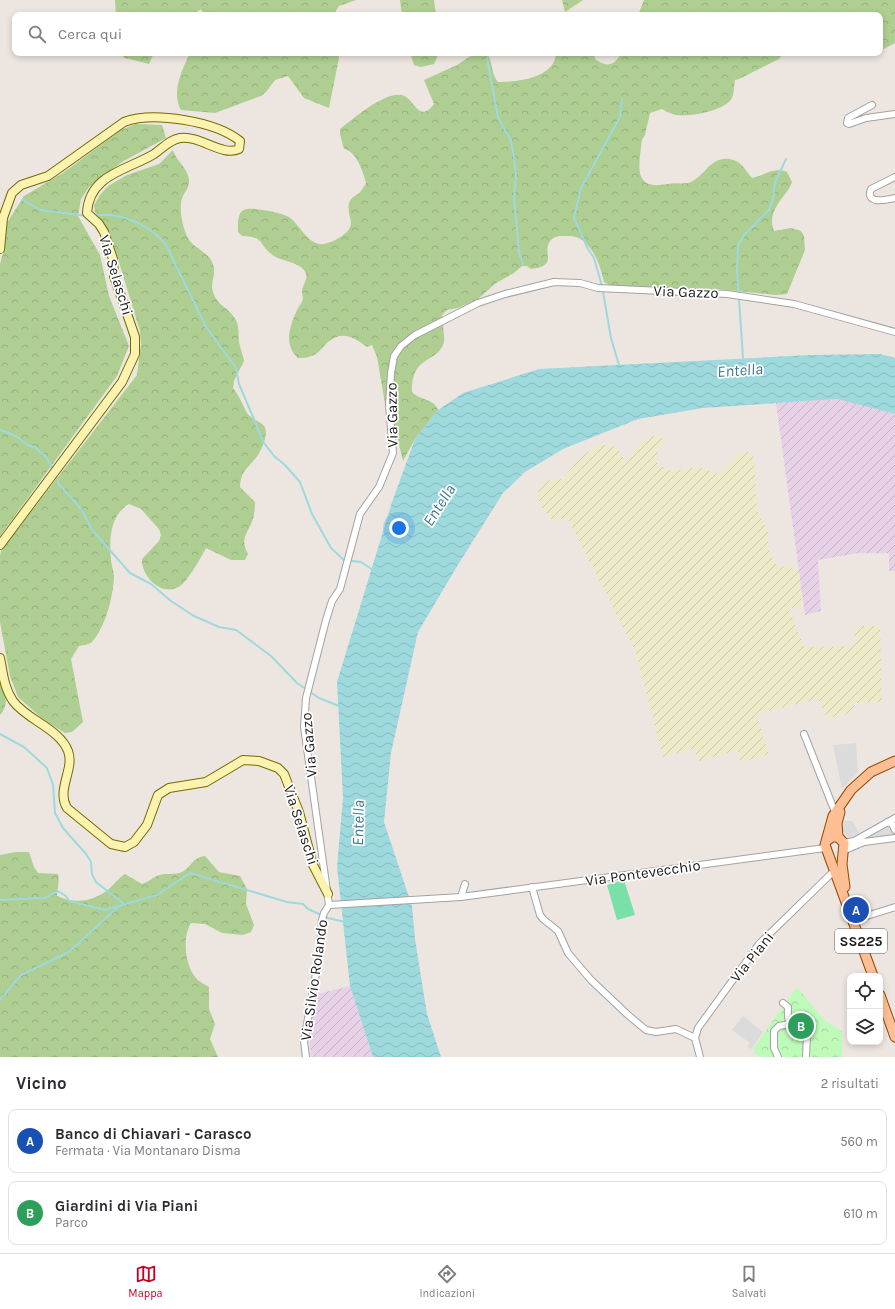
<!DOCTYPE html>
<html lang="it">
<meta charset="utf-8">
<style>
body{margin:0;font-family:Karla,sans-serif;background:#f7f7f7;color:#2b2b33}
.controls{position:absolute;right:12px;bottom:12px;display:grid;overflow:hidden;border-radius:8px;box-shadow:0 2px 6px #0003}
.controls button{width:36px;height:36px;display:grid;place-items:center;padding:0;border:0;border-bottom:1px solid #e1e1e2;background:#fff;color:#2b2b33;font:20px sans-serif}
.you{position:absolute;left:399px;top:528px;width:14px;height:14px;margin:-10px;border:3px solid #fff;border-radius:50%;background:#1a73e8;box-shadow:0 0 0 6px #1a73e833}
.badge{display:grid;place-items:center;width:26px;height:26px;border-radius:50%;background:#c60021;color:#fff;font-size:13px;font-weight:700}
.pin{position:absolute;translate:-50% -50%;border:2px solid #fff;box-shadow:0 1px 4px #0006}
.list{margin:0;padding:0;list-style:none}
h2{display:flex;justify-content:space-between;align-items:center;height:52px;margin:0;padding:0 16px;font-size:17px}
h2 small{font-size:13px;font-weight:400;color:#7c7c81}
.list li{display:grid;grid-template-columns:26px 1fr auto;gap:12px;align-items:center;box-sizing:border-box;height:64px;margin:0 8px 8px;padding:0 8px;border:1px solid #e1e1e2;border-radius:8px}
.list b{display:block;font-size:15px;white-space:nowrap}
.list p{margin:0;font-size:13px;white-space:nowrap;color:#7c7c81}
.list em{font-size:13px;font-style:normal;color:#7c7c81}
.icon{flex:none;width:22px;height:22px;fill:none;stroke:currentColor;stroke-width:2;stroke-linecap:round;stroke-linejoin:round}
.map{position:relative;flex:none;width:895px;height:1057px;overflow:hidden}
.search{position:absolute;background:#fff;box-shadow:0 2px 6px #0003;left:12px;right:12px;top:12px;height:44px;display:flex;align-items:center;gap:10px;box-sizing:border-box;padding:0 14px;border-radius:8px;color:#7c7c81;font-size:15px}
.sheet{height:196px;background:#fff}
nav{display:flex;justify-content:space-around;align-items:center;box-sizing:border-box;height:56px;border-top:1px solid #e1e1e2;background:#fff;font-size:11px;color:#7c7c81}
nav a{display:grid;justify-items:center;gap:2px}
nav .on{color:#c60021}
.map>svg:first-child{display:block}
.industrial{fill:url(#industrial-furrows)}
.farmland{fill:url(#farmland-furrows)}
.forest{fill:url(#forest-crowns)}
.park{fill:url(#park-crowns)}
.pitch{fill:#79e0a7}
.parking{fill:#dbdbdb}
.water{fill:url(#water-waves)}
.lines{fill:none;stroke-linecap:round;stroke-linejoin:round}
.stream{stroke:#9ed9dd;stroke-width:2}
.street-casing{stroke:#a2a2a2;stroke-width:8}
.secondary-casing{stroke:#726c01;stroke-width:10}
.primary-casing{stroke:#924900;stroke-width:11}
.street{stroke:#fff;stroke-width:6}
.secondary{stroke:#fbf3af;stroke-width:8}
.primary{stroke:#ffbe93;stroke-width:9}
.labels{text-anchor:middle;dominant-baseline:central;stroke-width:3.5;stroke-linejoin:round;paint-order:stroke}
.shield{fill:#fff;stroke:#5f5f5f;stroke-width:1}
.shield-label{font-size:14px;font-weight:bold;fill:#1b1b1b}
.street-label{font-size:15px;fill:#1b1b1b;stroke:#fff}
.water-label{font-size:16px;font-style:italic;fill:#3d7895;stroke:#fff}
</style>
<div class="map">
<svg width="895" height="1057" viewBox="0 0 895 1057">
<defs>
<pattern id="industrial-furrows" width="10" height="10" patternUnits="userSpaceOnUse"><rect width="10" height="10" fill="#e6d1e6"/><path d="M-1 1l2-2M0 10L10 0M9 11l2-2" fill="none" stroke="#c5b3c5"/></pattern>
<pattern id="farmland-furrows" width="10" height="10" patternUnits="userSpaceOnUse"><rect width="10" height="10" fill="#edeac9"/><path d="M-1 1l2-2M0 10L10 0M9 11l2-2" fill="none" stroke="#cbc8ac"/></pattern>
<pattern id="forest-crowns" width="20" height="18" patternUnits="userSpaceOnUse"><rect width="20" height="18" fill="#aece92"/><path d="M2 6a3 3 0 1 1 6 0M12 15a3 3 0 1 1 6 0" fill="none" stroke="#95b07d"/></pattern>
<pattern id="park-crowns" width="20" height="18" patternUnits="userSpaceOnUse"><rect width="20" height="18" fill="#befbb9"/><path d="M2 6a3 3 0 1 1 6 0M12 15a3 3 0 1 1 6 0" fill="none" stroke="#a3d79e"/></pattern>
<pattern id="water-waves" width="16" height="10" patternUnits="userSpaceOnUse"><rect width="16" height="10" fill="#9ed9dd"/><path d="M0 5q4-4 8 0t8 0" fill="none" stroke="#88babd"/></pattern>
</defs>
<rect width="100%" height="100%" fill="#ede6e0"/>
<g class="industrial">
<path d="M837,399L895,414V571H889V553H859L818,560L821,611L805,615L776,403Z"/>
<path d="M350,986L373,1057H311L310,1043L312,1014L317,994Z"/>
</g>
<path class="farmland" d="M657,435L662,438L663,443L657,453V464L672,471L697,467L719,474L740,453L748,452L754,457L757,509L768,532V547L776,565L799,570L802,605L789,609L804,647L853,646L856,626H880L882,702L854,703V713L827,718L818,699L756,714L769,754L741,762L737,750L699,761L694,748L663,757L636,653L567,517L553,522L539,504L538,488L547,481L562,479L582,456L600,444L616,447L626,461L642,441Z"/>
<g class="forest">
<path d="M115,0H356L339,6L333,15H204L201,9L192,15H116Z"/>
<path d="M400,0H434L436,15H402Z"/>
<path d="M562,0H583L565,12Z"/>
<path d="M644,0H895V43L880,51V15H638Z"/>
<path d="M119,53H154L149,64L125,58Z"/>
<path d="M190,53H338L339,58L329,108L304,98L288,76L275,80L266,92L261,96L215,113L181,110C171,92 182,70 190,53Z"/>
<path d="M410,53H439L434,64L421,67L414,65Z"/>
<path d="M475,53H486C494,61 490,73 498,82C518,82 555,78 556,53H594L595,59C606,67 614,67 621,53H783L779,59L739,79L735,80C734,85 734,93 732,98C725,111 690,117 676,115C671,114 666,111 662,109L650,113L645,135L642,140C639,164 632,191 667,184C675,182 683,185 691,182C706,175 710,157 729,159C742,161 744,169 752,178C764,176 775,166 787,172L792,182L790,187C780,202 767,213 774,231L791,228L801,231L804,236L805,250L787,294L776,295L718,289L636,288L609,285L604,282C600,264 590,234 567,236C562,236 557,235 552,239C539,251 561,266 531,269L527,266H522L514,273L496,283L478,299L458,308L447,310L442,315C442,322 445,338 444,342C437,365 412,353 412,392C419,400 435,399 438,410L415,439L403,461L395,428L385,404L377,357L372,345L367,347C354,337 342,330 328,342C322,347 319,354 311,356C307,358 302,358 298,358C283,344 290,326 297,310C298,307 302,303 303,299C303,295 301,291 303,287C305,281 309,277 304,270C298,262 282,261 274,256C257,245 267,237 242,236L238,232C238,225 237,216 242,211C248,205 282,213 289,217C299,224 306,241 319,244C326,245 336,240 342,236C359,224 346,218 349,203C351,196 357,196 361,191C363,188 365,185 366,183C363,171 356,151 344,149L340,134V129C353,119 384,92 401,95C415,97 418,125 434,104L424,80L457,65Z"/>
<path d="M136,124L162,125L166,138L122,162L89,187L81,199L78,216L100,255L109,296L129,346L117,376L0,536V264L5,246V226L24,196L63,173L121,130Z"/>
<path d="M173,150C176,161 190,170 189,182C189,187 185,192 183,196C178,207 182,223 186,234C190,247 204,249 211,260C219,274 209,280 213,292C217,305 227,307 234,317C241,326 237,336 240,346C241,351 243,355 244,361L234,381L233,388C240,397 242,404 247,413C251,419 260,421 264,426C270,434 260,454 254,460C245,471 241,472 240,487L255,502C255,510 254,518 251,524C245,536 241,541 248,554L245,560H231L206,548C202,556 187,582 180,586C162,598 141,576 142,559L159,541L161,535L159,529L141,509L129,504C110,515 109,539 111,559C111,565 114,571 114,577C113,597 106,625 93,641C89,645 84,645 79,646L71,659L83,722L72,732L65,733L44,720L18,697L10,676L0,622V556L1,551L137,375L141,344L140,331L115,249L106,228L95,212L94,205L100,195L108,186L127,175L159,164Z"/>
<path d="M0,680C5,692 10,704 0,715Z"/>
<path d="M16,852H29L34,867L38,873L58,874C60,882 57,888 57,896C76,905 96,901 111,887C116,882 119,878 125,874L142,884C149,882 153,877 159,875C167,873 175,875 182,872C193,866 191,858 205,856L219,872L240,876L247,889L246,904L254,925L251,932L243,935L222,933L205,924L191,923C182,937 185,966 196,978C199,982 205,984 209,987V1009L215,1024L210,1039L218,1057H0V855Z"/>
</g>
<path class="park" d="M797,987L824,1020L842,1031V1057H759L754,1053L755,1050L753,1049Z"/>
<path class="pitch" d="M624,880L635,915L617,920L607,885Z"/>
<g class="parking">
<path d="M856,743L858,772L842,789L833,745Z"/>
<path d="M843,821H853L859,833L850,838L842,831Z"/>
<path d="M889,824L893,831L891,837L865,840L864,838Z"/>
<path d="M743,1016L763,1032L751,1049L747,1047L750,1043L732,1030Z"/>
</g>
<path class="water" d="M880,354L895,358V414L837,399L703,408L638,419L563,449L525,472L503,493L456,568L418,632L391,753L384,822L412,906L415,939L427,1014L441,1057H373L350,986L337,867L343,797L337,682L392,502L415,439L438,410L463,393L539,369L810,355Z"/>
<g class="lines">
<g class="stream">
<path d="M487,58L498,117L511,141L514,157L516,176L514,196L519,252L523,264"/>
<path d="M23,200L40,210L87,216"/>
<path d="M93,216C119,211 148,224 165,243L206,327L236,368L239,384L264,443L274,456L285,465L300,482L312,514L331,548L344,560L361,562L373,570"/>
<path d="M743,358L737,270L738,246L744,235L769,210L773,198L775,182L786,159"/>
<path d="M619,365L611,338L602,286L594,258L588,249L574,218L581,188L620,117L622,99"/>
<path d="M0,430L14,435L28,445L36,448L47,458L53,470"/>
<path d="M55,475L59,484L81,509L93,531L130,573L151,584L171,601L194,616L219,627L236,630L271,656L297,683L319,698L339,706"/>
<path d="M0,734L24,747L47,768L53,785L55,813L63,828L86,854L91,862L92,874L96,882L124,904"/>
<path d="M0,900L45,898L58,891L66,896L69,901L105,910L157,895L190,873L287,902L303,904L308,909L328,918L345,922"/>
<path d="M0,1000L21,975L69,952L118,907"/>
</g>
<g class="street-casing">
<g id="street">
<path d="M872,105L848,118L847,123L849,124L866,118L895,114"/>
<path d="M895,177L871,189C865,205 886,200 895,198"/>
<path d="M804,734L835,812"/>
<path d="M888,822L892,824L895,830"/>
<path d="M844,843L854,841L895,818"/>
<path d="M845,850L864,842L895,838"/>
<path d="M465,884L461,897L329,905L304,727L306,698L326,620L332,601L340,589L360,514L379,487L393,453L389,405L391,373L394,356L401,346L415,335L478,303L505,294L554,282L580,283L598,288L727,294L794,304L895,332"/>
<path d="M532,887L540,915L543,919L558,931L568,953L591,980L628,1015L646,1030L656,1032L676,1029L695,1038"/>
<path d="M461,897L825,848"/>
<path d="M854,920L895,907"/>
<path d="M783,1003L788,1007C787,1030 791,1024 807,1035L806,1057"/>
<path d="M306,1057L304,1041L320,951L322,920L324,913L329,905"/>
<path d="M700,1057L695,1038L698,1028L759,944L834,871"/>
<path d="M778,1057L774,1048V1031L779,1026L790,1024"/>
</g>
</g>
<g class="secondary-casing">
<g id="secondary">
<path d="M0,249L3,218L12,193L21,185L48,176L124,122C153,111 215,121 240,141L239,149C222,157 200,135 180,138C169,140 163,148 154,154C128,170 89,174 87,213L99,224L104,232L113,259L114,276L135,337V354L122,382L0,545"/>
<path d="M0,658C3,673 4,688 13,701C27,720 60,729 68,751C75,769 56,789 67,808L111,844L125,847L134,842L147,825L158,795L169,788L206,782L243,760L259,761L278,768L284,774L299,812L313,865L328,894"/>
</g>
</g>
<g class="primary-casing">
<g id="primary">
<path d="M838,837L837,823L840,812"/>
<path d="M828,840L832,837H838L844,843L842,864L845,887"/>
<path d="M873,976L825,845L833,816L851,790L871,772L895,761"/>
<path d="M880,995L895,1037"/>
</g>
</g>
<use href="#street" class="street"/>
<use href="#secondary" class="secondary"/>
<use href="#primary" class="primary"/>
</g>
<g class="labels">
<rect class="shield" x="835" y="929" width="52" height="24" rx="3"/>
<g class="shield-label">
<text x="861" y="941">SS225</text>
</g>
<g class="street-label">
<text transform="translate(116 275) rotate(73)">Via Selaschi</text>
<text transform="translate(686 292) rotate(2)">Via Gazzo</text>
<text transform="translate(392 415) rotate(-91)">Via Gazzo</text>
<text transform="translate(309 745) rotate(-95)">Via Gazzo</text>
<text transform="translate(301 825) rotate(72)">Via Selaschi</text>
<text transform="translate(643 873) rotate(-8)">Via Pontevecchio</text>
<text transform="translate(752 957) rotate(-51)">Via Piani</text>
<text transform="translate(314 980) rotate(-82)">Via Silvio Rolando</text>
</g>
<g class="water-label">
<text transform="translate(740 370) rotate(-4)">Entella</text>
<text transform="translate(439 505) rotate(-57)">Entella</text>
<text transform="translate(358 823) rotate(-89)">Entella</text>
</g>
</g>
</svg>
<div class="controls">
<button><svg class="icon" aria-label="locate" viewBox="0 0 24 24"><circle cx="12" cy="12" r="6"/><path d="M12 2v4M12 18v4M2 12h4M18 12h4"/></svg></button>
<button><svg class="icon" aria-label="layers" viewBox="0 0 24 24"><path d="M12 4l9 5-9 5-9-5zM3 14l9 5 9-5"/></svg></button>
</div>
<div class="you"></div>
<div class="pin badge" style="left:856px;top:910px;background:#1a4fb4">A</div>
<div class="pin badge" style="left:801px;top:1026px;background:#2e9e5b">B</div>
<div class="search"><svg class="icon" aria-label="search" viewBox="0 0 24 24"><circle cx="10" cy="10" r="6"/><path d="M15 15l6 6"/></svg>Cerca qui</div>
</div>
<section class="sheet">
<h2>Vicino<small>2 risultati</small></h2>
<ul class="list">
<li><span class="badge" style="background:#1a4fb4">A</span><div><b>Banco di Chiavari - Carasco</b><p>Fermata · Via Montanaro Disma</p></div><em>560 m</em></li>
<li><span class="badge" style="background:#2e9e5b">B</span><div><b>Giardini di Via Piani</b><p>Parco</p></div><em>610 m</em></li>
</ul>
</section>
<nav>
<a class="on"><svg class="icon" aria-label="map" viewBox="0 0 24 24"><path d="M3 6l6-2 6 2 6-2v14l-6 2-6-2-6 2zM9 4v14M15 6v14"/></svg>Mappa</a>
<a><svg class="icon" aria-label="directions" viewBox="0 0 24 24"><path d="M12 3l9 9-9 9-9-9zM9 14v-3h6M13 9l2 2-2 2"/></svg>Indicazioni</a>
<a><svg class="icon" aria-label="saved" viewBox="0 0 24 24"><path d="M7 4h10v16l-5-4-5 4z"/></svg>Salvati</a>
</nav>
